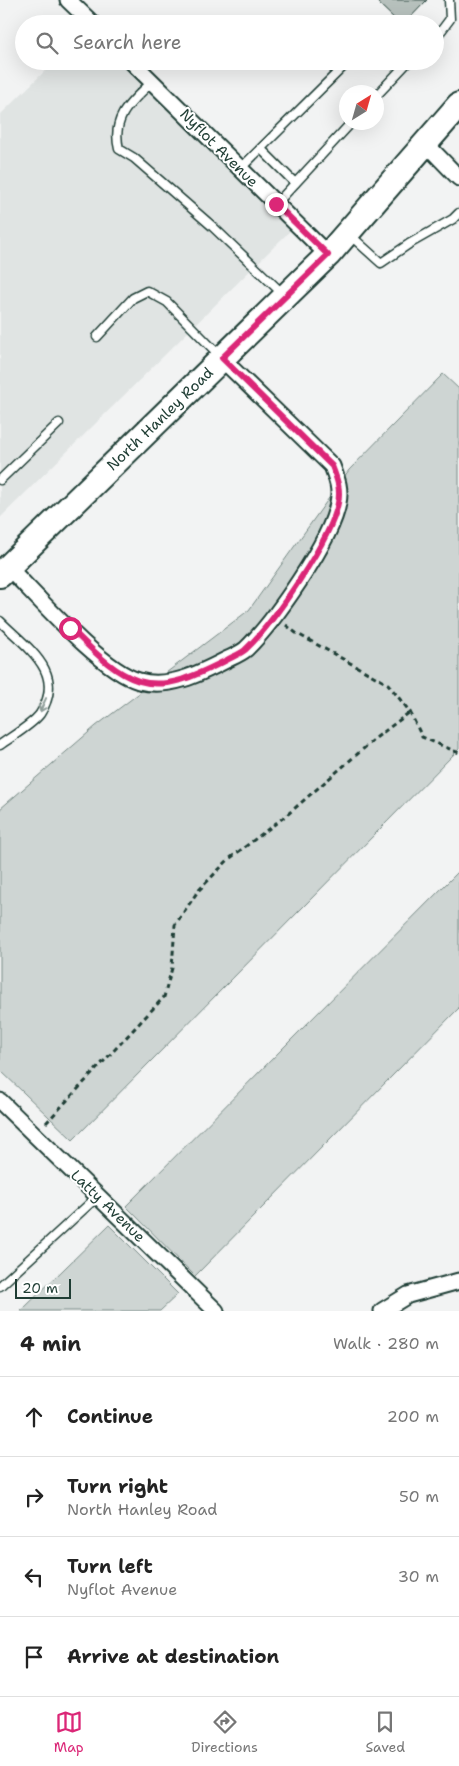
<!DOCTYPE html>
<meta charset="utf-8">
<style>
body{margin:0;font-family:"Shantell Sans",sans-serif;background:#f6f6f6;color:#222}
.compass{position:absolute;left:339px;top:85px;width:45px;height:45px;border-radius:50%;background:#fff;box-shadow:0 5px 20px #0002;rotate:37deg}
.scale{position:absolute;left:15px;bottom:12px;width:56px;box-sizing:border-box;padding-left:5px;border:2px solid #1f3d34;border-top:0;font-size:14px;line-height:18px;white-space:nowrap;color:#1f3d34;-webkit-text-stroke:4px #fff;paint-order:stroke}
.stop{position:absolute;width:15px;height:15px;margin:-11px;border:4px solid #db2777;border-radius:50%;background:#fff}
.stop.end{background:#db2777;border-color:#fff;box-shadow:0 1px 5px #0008}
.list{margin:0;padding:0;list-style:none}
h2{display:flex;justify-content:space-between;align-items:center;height:65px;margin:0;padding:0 20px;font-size:21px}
h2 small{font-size:16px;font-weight:400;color:#767676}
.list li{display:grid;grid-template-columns:32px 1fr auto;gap:15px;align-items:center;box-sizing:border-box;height:80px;padding:0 20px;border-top:1px solid #e0e0e0}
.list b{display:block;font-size:19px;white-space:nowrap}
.list p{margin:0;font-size:16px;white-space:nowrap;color:#767676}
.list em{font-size:16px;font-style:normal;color:#767676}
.icon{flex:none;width:28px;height:28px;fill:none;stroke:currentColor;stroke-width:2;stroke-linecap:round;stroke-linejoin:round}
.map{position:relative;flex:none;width:459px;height:1311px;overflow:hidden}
.search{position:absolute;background:#fff;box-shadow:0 5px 20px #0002;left:15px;right:15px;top:15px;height:55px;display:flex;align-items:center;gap:12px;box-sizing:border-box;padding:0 18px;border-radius:28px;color:#767676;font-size:19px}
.sheet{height:385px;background:#fff}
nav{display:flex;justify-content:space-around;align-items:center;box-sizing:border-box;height:70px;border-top:1px solid #e0e0e0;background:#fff;font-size:14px;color:#767676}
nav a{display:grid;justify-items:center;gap:2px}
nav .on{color:#db2777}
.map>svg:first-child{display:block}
.built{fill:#e0e4e3}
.green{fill:#ced5d3;stroke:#768984}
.building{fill:#b7c1bd;stroke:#1f3d34}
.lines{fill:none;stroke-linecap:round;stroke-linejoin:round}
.lane-casing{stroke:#1f3d34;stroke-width:11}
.street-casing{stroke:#1f3d34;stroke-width:19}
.primary-casing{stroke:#1f3d34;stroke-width:28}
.path{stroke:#1f3d34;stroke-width:3;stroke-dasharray:5 4;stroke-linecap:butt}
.lane{stroke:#fff;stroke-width:8}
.street{stroke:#fff;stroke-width:15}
.primary{stroke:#fff;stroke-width:24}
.oneway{stroke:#8f9e9a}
.route{stroke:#db2777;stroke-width:6}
.labels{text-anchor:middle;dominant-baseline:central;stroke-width:4;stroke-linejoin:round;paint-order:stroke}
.street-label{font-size:15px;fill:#1f3d34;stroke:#fff}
</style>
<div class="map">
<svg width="459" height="1311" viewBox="0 0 459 1311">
<rect width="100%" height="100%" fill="#f2f3f3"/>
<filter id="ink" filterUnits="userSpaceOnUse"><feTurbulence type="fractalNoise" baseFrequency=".02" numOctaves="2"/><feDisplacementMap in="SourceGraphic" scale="10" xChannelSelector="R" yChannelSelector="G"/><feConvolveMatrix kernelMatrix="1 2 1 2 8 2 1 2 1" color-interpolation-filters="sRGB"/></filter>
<g filter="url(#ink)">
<path class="built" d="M55,61H131L297,224L0,518V115Z"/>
<g class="green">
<path d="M443,374L459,389V749L73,1140L0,1070V809L96,726L249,610L349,470Z"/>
<path d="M459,871V1008L195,1276L126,1206Z"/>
<path d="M109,1225L178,1294L160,1311H21Z"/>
</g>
<path class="building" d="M375,0H427L404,24H400Z"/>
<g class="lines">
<g class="lane-casing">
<g id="lane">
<path d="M435,39L450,19L449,0"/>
<path d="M152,82C131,102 111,117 119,149L134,158L212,226L284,295"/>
<path d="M376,96L409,61"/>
<path d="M261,149L295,183"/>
<path d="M240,169L349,61"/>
<path d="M276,204L352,122"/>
<path d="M350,235L381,263L409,244L453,219L459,213"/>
<path d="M97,337L133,298L147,291L167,302L221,357"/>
<path d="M0,480L59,423"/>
<path d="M0,621C27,648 67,672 40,714C33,724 11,737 0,745"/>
<path d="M0,1286L98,1196"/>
</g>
</g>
<g class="street-casing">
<g id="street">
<path d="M68,0L93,24"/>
<path d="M131,61L328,255"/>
<path d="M426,144L459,178"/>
<path d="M8,567C37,596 102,671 139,681C169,689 199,674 226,660C232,657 240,654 246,649C273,623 332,540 338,503C341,489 337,479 332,466L222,359"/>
<path d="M0,1101L216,1311"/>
<path d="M382,1311L408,1295L459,1281"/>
</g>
</g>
<g class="primary-casing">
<path id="primary" d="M0,575L328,255L459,105"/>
</g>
<g class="path">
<path d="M286,625L296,633L388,684L410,712L422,737L459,753"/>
<path d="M46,1123L164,997L172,968L175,925L198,891L229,859L288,814L377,737L410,712"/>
</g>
<use href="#lane" class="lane"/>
<use href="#street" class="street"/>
<use href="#primary" class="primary"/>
</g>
<defs><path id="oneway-shaft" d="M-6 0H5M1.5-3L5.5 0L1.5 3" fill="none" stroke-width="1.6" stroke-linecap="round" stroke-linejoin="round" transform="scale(1.25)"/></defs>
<use class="oneway" href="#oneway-shaft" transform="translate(43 705) rotate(114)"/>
</g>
<g class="lines" filter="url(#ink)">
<path class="route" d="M70,628C90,647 111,672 139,681C168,690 199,674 225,661C232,657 240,654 245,650C272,625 332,538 338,503C341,489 337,479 332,466L222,358L328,255L276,204"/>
</g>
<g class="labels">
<g class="street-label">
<text transform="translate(219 148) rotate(45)">Nyflot Avenue</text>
<text transform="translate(160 419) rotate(-44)">North Hanley Road</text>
<text transform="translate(108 1206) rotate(44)">Latty Avenue</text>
</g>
</g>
</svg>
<svg class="compass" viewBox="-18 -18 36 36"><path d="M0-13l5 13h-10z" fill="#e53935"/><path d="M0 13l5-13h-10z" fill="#767676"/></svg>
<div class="scale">20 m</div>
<div class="stop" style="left:70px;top:628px"></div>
<div class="stop end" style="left:276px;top:204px"></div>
<div class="search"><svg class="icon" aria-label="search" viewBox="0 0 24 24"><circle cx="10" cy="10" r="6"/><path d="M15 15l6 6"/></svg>Search here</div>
</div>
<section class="sheet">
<h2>4 min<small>Walk · 280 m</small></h2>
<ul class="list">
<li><svg class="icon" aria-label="ahead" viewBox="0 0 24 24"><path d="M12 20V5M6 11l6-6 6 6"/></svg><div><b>Continue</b></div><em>200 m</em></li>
<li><svg class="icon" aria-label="right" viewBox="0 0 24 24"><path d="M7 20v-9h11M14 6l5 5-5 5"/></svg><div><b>Turn right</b><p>North Hanley Road</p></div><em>50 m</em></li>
<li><svg class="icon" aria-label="left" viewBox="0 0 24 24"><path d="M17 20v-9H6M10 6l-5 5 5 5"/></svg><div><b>Turn left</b><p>Nyflot Avenue</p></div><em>30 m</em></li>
<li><svg class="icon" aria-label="arrive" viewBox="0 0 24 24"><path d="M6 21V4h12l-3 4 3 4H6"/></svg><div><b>Arrive at destination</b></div></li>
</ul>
</section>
<nav>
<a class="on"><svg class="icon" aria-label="map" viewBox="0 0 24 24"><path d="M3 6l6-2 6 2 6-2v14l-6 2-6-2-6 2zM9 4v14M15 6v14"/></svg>Map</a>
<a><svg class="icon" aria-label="directions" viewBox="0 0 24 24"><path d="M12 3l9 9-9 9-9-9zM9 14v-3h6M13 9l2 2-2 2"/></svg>Directions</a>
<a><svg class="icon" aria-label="saved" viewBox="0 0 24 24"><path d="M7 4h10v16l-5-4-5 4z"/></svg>Saved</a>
</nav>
